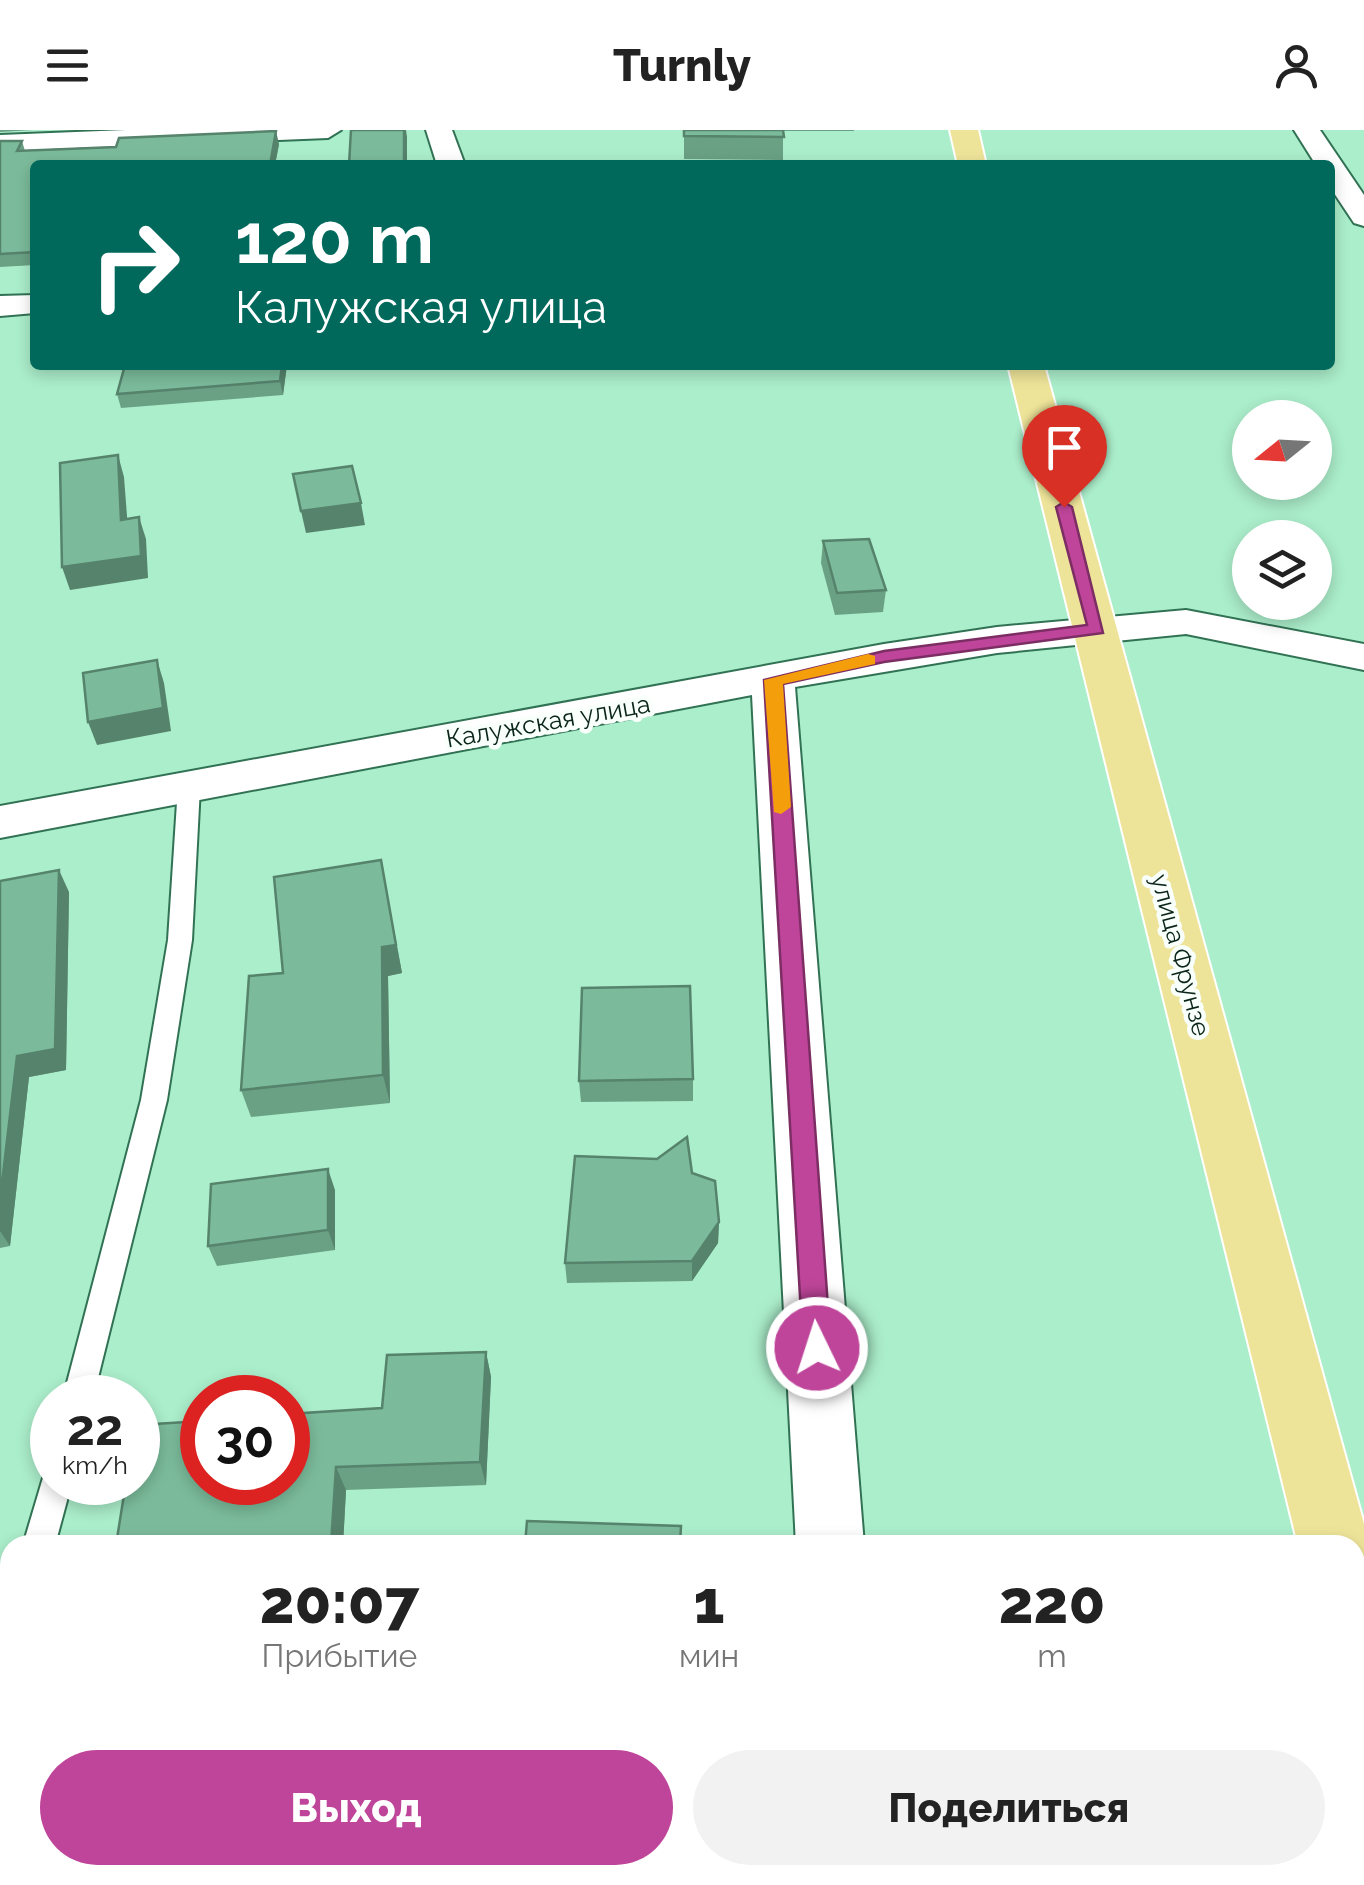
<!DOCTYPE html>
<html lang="ru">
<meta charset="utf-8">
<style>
:root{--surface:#fff;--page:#f2f2f2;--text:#222;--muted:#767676;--accent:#be4599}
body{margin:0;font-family:Raleway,sans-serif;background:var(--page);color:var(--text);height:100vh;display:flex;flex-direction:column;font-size:38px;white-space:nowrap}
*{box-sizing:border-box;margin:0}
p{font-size:32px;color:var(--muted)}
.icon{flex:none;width:55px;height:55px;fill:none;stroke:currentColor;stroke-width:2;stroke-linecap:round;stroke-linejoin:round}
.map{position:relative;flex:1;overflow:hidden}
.panel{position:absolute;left:0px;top:1405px;width:1365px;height:350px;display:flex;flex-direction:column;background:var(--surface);border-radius:30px 30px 0 0;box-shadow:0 5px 15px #0003}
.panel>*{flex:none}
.top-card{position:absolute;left:30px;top:30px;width:1305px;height:210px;border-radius:10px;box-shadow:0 5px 15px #0003;background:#00695c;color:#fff;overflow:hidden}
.needle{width:65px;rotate:252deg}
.controls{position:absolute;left:1232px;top:270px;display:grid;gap:20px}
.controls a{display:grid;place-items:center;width:100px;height:100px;border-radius:50%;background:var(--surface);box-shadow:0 5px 15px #0003;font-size:50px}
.speed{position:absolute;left:30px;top:1245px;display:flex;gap:20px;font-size:50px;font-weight:700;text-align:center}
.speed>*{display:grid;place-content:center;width:130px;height:130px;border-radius:50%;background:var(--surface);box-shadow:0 5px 15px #0003;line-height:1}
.speed small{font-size:25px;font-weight:400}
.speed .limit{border:15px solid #d22;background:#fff;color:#111}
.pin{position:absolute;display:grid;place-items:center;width:85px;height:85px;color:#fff;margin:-102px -42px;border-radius:50% 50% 50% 0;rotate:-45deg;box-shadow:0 0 10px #0007}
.pin .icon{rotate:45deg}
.me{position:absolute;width:110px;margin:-55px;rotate:356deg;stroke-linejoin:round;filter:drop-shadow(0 0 8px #0008)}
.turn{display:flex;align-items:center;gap:35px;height:210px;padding:0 40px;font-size:45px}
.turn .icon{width:130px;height:130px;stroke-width:2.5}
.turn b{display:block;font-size:70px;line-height:85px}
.eta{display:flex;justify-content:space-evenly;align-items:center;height:170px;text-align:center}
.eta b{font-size:60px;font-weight:800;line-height:70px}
.primary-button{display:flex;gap:20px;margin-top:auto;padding:20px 40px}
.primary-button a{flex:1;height:115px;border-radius:60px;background:var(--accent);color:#fff;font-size:40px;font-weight:800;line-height:115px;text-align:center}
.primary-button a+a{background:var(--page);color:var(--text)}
header{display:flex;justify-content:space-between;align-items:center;height:130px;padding:0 40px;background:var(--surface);font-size:45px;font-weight:800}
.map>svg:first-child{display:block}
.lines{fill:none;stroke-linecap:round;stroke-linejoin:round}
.service-casing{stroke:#317254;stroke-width:4}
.minor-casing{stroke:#317254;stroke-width:4}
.primary-casing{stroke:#fff;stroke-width:4}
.path{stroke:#679a80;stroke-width:9;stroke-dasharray:4 10;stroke-linecap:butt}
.service{fill:#fff;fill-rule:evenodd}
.minor{fill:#fff;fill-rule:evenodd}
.primary{fill:#eee499;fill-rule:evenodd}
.wall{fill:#6aa185}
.shaded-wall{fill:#56836c}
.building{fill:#7bbb9b;stroke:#56836c;stroke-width:2.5}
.route{fill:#be4599;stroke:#7c2d63;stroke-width:2.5}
.slow{fill:#f59e0b}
.labels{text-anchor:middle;stroke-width:9;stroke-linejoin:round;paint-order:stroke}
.street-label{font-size:25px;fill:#092418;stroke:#f9fffb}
</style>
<header><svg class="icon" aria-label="menu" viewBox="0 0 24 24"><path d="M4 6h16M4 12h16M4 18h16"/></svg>Turnly<svg class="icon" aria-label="person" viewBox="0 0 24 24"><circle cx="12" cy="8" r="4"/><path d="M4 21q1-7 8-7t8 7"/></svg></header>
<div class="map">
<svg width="1364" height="1755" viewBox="0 0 1364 1755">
<rect width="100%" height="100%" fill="#abeecb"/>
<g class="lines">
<!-- service casing -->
<g class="service-casing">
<g id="service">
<polygon points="189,650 200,657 192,810 167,970 93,1268 63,1268 141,970 168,810 178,657"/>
<polygon points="52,1338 52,1352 72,1352 55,1415 23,1415 45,1341"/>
<polygon points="10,1500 10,1564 0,1568 0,1504"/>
</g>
</g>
<!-- minor casing -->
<g class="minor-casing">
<g id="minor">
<polygon points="126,0 341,0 328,8 0,21 0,5"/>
<polygon points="426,0 452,0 465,35 437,35"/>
<polygon points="1294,0 1320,0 1364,65 1364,96 1354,93 1330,57 1330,35 1316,35"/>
<polygon points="35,165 35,183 0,186 0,166"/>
<polygon points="1186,480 1364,514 1364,540 1186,504 997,523 795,557 864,1415 796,1415 752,565 0,708 0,676 884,514 997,497"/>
<rect x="813" y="1745" width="78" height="10"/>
</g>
</g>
<!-- primary casing -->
<g class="primary-casing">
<g id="primary">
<polygon points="950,0 978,0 986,35 958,35"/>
<polygon points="1008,235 1044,235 1364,1394 1364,1429 1355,1442 1355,1415 1298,1415"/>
<polygon points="1355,1460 1364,1464 1364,1570 1355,1566"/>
</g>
</g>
<!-- path -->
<polyline class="path" points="1347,1745 1350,1755"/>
<!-- service -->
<use href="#service" class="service"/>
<!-- minor -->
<use href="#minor" class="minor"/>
<!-- primary -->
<use href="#primary" class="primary"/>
</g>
<!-- wall -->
<g class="wall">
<polygon points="0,0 33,0 0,2"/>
<polygon points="684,0 854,0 854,1 783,1 783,30 684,29"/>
<polygon points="0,11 22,11 25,21 279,14 275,35 35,35 35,135 0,137"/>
<polygon points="287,235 283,265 121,278 117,264"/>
<polygon points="823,411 886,460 883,482 835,485 821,433"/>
<polygon points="381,730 402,843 388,846 390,973 251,987 241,960 283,843"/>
<polygon points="0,751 69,762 66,940 29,947 10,1116 0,1118"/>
<polygon points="693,949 693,971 581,972 579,951"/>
<polygon points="692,1043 719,1092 718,1113 692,1151 567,1153 565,1133"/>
<polygon points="335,1060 335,1120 217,1136 208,1116"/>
<polygon points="486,1222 491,1247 486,1355 346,1360 343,1415 116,1415 382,1278"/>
<polygon points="60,1745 150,1745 97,1755 76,1755"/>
</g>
<!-- shaded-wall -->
<g class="shaded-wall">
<polygon points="404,0 406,0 407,7 407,35 404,35"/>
<polygon points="276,1 279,14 275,35 270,35"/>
<polygon points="282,235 287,235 283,265 280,251"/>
<polygon points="118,325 124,347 129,412 121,390"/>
<polygon points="361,373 365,395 306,403 301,381"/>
<polygon points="139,387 146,409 148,448 70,460 62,437"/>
<polygon points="157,530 164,553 171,601 97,615 88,592"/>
<polygon points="381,730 402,843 388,846 390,973 383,945"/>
<polygon points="59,740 69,762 66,940 29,947 10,1116 0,1101 0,1070 17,926"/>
<polygon points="328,1039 335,1060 335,1120 328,1100"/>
<polygon points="719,1092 718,1113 692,1151 692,1131"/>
<polygon points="486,1222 491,1247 486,1355 480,1332"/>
<polygon points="336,1337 346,1360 343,1415 331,1415"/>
</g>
<!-- building -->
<g class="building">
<polygon points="351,0 404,0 404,34 349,35"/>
<polygon points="684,0 783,0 784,7 684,6"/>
<polygon points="276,1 270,35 35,35 35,122 0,124 0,11 22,11 17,21 116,17 119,8"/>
<polygon points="125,235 282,235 280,251 117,264"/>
<polygon points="118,325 121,390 139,387 141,426 62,437 60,333"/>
<polygon points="352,336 361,373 301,381 293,344"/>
<polygon points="869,409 886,460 837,463 823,411"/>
<polygon points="157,530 163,578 88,592 83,543"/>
<polygon points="381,730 396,815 382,817 383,945 241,960 249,846 283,843 274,747"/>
<polygon points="59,740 55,919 17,926 0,1070 0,751"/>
<polygon points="690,856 693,949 579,951 582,858"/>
<polygon points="687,1007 692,1043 715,1051 719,1092 692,1131 565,1133 575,1026 657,1029"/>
<polygon points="328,1039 328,1100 208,1116 211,1054"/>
<polygon points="486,1222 480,1332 336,1337 331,1415 116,1415 126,1352 138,1352 138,1295 202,1291 202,1352 288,1352 288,1284 382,1278 387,1225"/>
<polygon points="527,1391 681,1396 680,1415 525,1415"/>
</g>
<!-- route -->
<polygon class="route" points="1064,372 1072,377 1103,503 884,532 783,554 831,1218 827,1227 817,1231 807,1227 803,1218 764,550 884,521 1087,495 1056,377"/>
<!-- slow -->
<polygon class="slow" points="868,524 875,526 875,534 783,554 791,677 781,684 774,682 764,550"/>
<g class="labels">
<!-- street labels -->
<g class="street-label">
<text transform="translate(548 591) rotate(-10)" y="9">Калужская улица</text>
<text transform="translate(1181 825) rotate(75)" y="9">улица Фрунзе</text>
</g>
</g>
</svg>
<div class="controls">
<a><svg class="needle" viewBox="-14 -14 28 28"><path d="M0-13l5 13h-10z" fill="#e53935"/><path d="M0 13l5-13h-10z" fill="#767676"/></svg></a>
<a><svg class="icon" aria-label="layers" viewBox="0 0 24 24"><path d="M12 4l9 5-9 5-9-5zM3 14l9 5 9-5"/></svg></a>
</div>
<div class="speed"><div>22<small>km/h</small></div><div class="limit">30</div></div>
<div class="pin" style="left:1064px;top:377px;background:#d93025"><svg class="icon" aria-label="arrive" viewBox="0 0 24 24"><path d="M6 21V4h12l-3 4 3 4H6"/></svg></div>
<svg class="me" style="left:817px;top:1218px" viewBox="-20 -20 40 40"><circle r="17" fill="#be4599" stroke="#fff" stroke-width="3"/><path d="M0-11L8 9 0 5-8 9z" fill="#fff"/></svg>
<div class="top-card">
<div class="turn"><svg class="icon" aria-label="right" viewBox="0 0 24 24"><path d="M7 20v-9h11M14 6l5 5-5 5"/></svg><div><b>120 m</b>Калужская улица</div></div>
</div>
<section class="panel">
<div class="eta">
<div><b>20:07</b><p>Прибытие</p></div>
<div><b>1</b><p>мин</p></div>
<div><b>220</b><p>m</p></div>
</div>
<div class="primary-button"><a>Выход</a><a>Поделиться</a></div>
</section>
</div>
